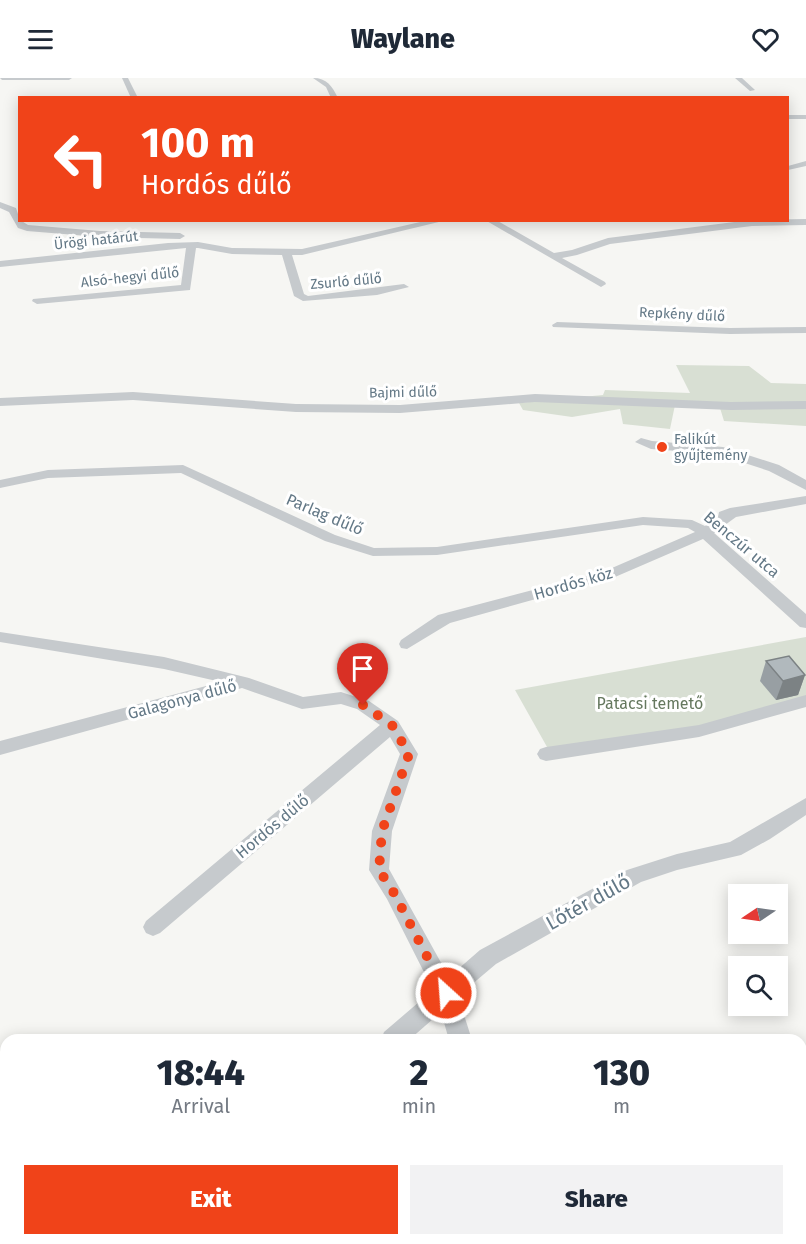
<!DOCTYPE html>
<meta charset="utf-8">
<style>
:root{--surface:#fff;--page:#f2f2f3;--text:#1f2937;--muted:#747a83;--accent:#f04319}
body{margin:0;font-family:"Fira Sans",sans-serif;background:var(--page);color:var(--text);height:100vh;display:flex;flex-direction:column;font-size:22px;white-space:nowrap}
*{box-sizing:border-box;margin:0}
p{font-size:20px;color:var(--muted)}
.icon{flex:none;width:33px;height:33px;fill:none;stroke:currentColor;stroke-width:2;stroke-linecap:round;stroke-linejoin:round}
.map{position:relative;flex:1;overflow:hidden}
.drawer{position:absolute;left:0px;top:956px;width:807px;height:212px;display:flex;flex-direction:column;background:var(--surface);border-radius:18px 18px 0 0;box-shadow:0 3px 15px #0003}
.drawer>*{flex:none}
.banner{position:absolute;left:18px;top:18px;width:771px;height:126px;border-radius:0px;box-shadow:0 3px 15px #0003;background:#f04319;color:#fff;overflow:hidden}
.needle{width:39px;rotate:257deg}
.controls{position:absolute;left:728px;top:806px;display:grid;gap:12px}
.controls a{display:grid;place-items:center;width:60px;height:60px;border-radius:0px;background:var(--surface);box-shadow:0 3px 15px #0003;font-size:30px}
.pin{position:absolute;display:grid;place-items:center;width:51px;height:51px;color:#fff;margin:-62px -26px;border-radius:50% 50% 50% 0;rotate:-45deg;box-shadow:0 0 6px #0007}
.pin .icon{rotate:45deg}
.me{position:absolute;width:66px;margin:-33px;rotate:334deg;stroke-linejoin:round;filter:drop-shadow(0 0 4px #0008)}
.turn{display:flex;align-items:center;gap:21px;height:126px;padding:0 24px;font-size:27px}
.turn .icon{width:78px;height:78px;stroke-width:2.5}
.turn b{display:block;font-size:42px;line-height:51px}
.eta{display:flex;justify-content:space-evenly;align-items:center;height:102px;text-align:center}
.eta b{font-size:36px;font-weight:800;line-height:42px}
.button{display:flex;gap:12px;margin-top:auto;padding:12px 24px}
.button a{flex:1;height:69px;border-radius:0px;background:var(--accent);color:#fff;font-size:24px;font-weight:800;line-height:69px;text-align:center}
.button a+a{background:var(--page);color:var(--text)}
header{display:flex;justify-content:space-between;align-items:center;height:78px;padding:0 24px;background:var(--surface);font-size:27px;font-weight:800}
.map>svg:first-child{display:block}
.green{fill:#d8dfd3}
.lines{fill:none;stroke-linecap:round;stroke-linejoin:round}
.street{fill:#c6cacd;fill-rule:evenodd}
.wall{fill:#989fa3}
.shaded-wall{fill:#7c8284}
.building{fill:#b1b9bd;stroke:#7c8284;stroke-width:1.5}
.route{stroke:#f04319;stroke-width:10;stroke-dasharray:0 18}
.poi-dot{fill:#f04319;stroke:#fff;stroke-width:2}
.labels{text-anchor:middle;stroke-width:6;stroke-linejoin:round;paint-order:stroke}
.far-street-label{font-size:14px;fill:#637886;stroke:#fff}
.far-poi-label{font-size:14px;fill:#637886;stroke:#fff;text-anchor:start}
.street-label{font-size:16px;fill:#637886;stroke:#fff}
.park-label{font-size:16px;fill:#65785e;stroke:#fff}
.near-street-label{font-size:20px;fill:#637886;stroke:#fff}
</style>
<header><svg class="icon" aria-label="menu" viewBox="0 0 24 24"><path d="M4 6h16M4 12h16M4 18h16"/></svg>Waylane<svg class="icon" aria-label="heart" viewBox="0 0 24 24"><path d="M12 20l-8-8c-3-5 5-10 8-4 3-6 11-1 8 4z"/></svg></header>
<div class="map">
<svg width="806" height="1166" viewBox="0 0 806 1166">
<rect width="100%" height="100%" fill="#f6f6f3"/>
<!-- green -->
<g class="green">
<polygon points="676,287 749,288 771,305 806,306 806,348 724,343 720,330 675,327 670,351 623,346 620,331 572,339 523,332 519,325 603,317 605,312 690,315"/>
<polygon points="806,559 806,625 774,636 551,676 515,612"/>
</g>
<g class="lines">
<!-- street -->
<g class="street">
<polygon points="0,0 72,0 69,2 2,2"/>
<polygon points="122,0 128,0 138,20 131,20"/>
<path d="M313 0C327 0 332 8 338 20H331L326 9Z"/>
<polygon points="735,0 742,0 755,12 750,13"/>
<rect x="788" y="37" width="18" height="4"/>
<polygon points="806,83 806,88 788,92 788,88"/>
<polygon points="0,124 16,130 20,142 28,147 100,153 180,155 185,158 180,161 100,159 27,153 18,150 9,134 0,130"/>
<polygon points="806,141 806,147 752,148 610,166 577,177 562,180 605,204 606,206 601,209 485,142 496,142 554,175 572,172 608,160 750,142"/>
<polygon points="429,142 447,142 302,177 292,177 304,216 308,218 404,206 409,209 377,217 303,223 294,218 282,177 232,176 198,170 196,170 190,212 37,226 32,223 33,221 181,207 186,170 0,189 0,183 168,165 198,164 232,170 302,171"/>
<polygon points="557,244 730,250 806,249 806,255 730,256 553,249 552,247"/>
<polygon points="133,314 296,326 400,327 535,316 731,324 806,323 806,331 731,332 535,324 400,335 296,334 133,322 0,328 0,320"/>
<polygon points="641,360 652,363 723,369 779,387 806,402 806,412 769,393 717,376 651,371 635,364"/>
<polygon points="183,387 335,457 374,470 437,469 643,439 692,442 705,448 718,439 719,434 730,430 806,418 806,426 736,439 714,455 806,536 806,550 800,549 703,461 615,499 450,545 407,571 401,570 399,566 401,562 438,537 605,493 695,454 688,450 643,447 437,477 373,478 325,463 181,395 48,400 0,410 0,402 48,392"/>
<polygon points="0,554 164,579 249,600 303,619 341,614 347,616 369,623 398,643 418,676 392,753 389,791 449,899 480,872 627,792 677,776 730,764 806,720 806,737 770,761 741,777 677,792 641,804 496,886 458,918 472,962 449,962 441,934 409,962 381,962 384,954 433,912 387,821 369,792 372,753 400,676 390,659 160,855 153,858 146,855 143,849 146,843 380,647 357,631 341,626 302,631 242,610 0,677 0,663 221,604 164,591 0,564"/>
<polygon points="806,617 806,629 699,659 546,683 540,681 537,676 540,671 546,669 699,647"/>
<polygon points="6,1145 6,1161 18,1161 16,1166 0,1166 0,1147"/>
<polygon points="461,1161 487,1161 486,1166 460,1166"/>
</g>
</g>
<!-- wall -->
<polygon class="wall" points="766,583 805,597 798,617 776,622 760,603"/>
<!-- shaded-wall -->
<polygon class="shaded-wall" points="805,597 798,617 776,622 783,603"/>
<!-- building -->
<polygon class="building" points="789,578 805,597 783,603 766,583"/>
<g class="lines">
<!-- route -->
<polyline class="route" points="363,627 392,647 409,676 382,753 379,792 394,815 446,915"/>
</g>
<!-- markers -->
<circle class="poi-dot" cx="662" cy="369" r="6"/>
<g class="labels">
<!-- far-street labels -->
<g class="far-street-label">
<text transform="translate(96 162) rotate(-6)" y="5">Ürögi határút</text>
<text transform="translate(130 199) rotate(-6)" y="5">Alsó-hegyi dűlő</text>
<text transform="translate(346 203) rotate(-5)" y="5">Zsurló dűlő</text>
<text transform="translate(682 236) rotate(3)" y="5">Repkény dűlő</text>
<text transform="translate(403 314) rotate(-1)" y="5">Bajmi dűlő</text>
</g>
<!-- far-poi labels -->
<g class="far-poi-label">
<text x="674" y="366">Falikút<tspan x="674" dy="16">gyűjtemény</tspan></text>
</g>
<!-- street labels -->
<g class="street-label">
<text transform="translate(325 436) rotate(23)" y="6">Parlag dűlő</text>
<text transform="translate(742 466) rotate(40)" y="6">Benczúr utca</text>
<text transform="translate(573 505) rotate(-16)" y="6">Hordós köz</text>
<text transform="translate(182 621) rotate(-15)" y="6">Galagonya dűlő</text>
<text transform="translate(272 748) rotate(-40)" y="6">Hordós dűlő</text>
</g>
<!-- park labels -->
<g class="park-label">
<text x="650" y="631">Patacsi temető</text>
</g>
<!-- near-street labels -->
<g class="near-street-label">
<text transform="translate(588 824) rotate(-29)" y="7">Lőtér dűlő</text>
</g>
</g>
</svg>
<div class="controls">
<a><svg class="needle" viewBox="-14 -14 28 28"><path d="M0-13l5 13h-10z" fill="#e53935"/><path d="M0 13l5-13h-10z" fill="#747a83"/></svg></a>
<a><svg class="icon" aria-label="search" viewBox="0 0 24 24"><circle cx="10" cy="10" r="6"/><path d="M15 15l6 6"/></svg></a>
</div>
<div class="pin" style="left:363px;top:627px;background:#d93025"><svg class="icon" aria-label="arrive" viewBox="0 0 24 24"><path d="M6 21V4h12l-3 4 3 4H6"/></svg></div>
<svg class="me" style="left:446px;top:915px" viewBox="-20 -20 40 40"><circle r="17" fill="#f04319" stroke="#fff" stroke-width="3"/><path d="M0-11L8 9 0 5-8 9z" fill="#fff"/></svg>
<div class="banner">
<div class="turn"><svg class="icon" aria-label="left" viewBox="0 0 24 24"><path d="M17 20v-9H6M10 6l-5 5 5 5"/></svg><div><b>100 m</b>Hordós dűlő</div></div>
</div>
<section class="drawer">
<div class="eta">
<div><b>18:44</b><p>Arrival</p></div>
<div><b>2</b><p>min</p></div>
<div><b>130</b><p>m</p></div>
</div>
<div class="button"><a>Exit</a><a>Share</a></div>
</section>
</div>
